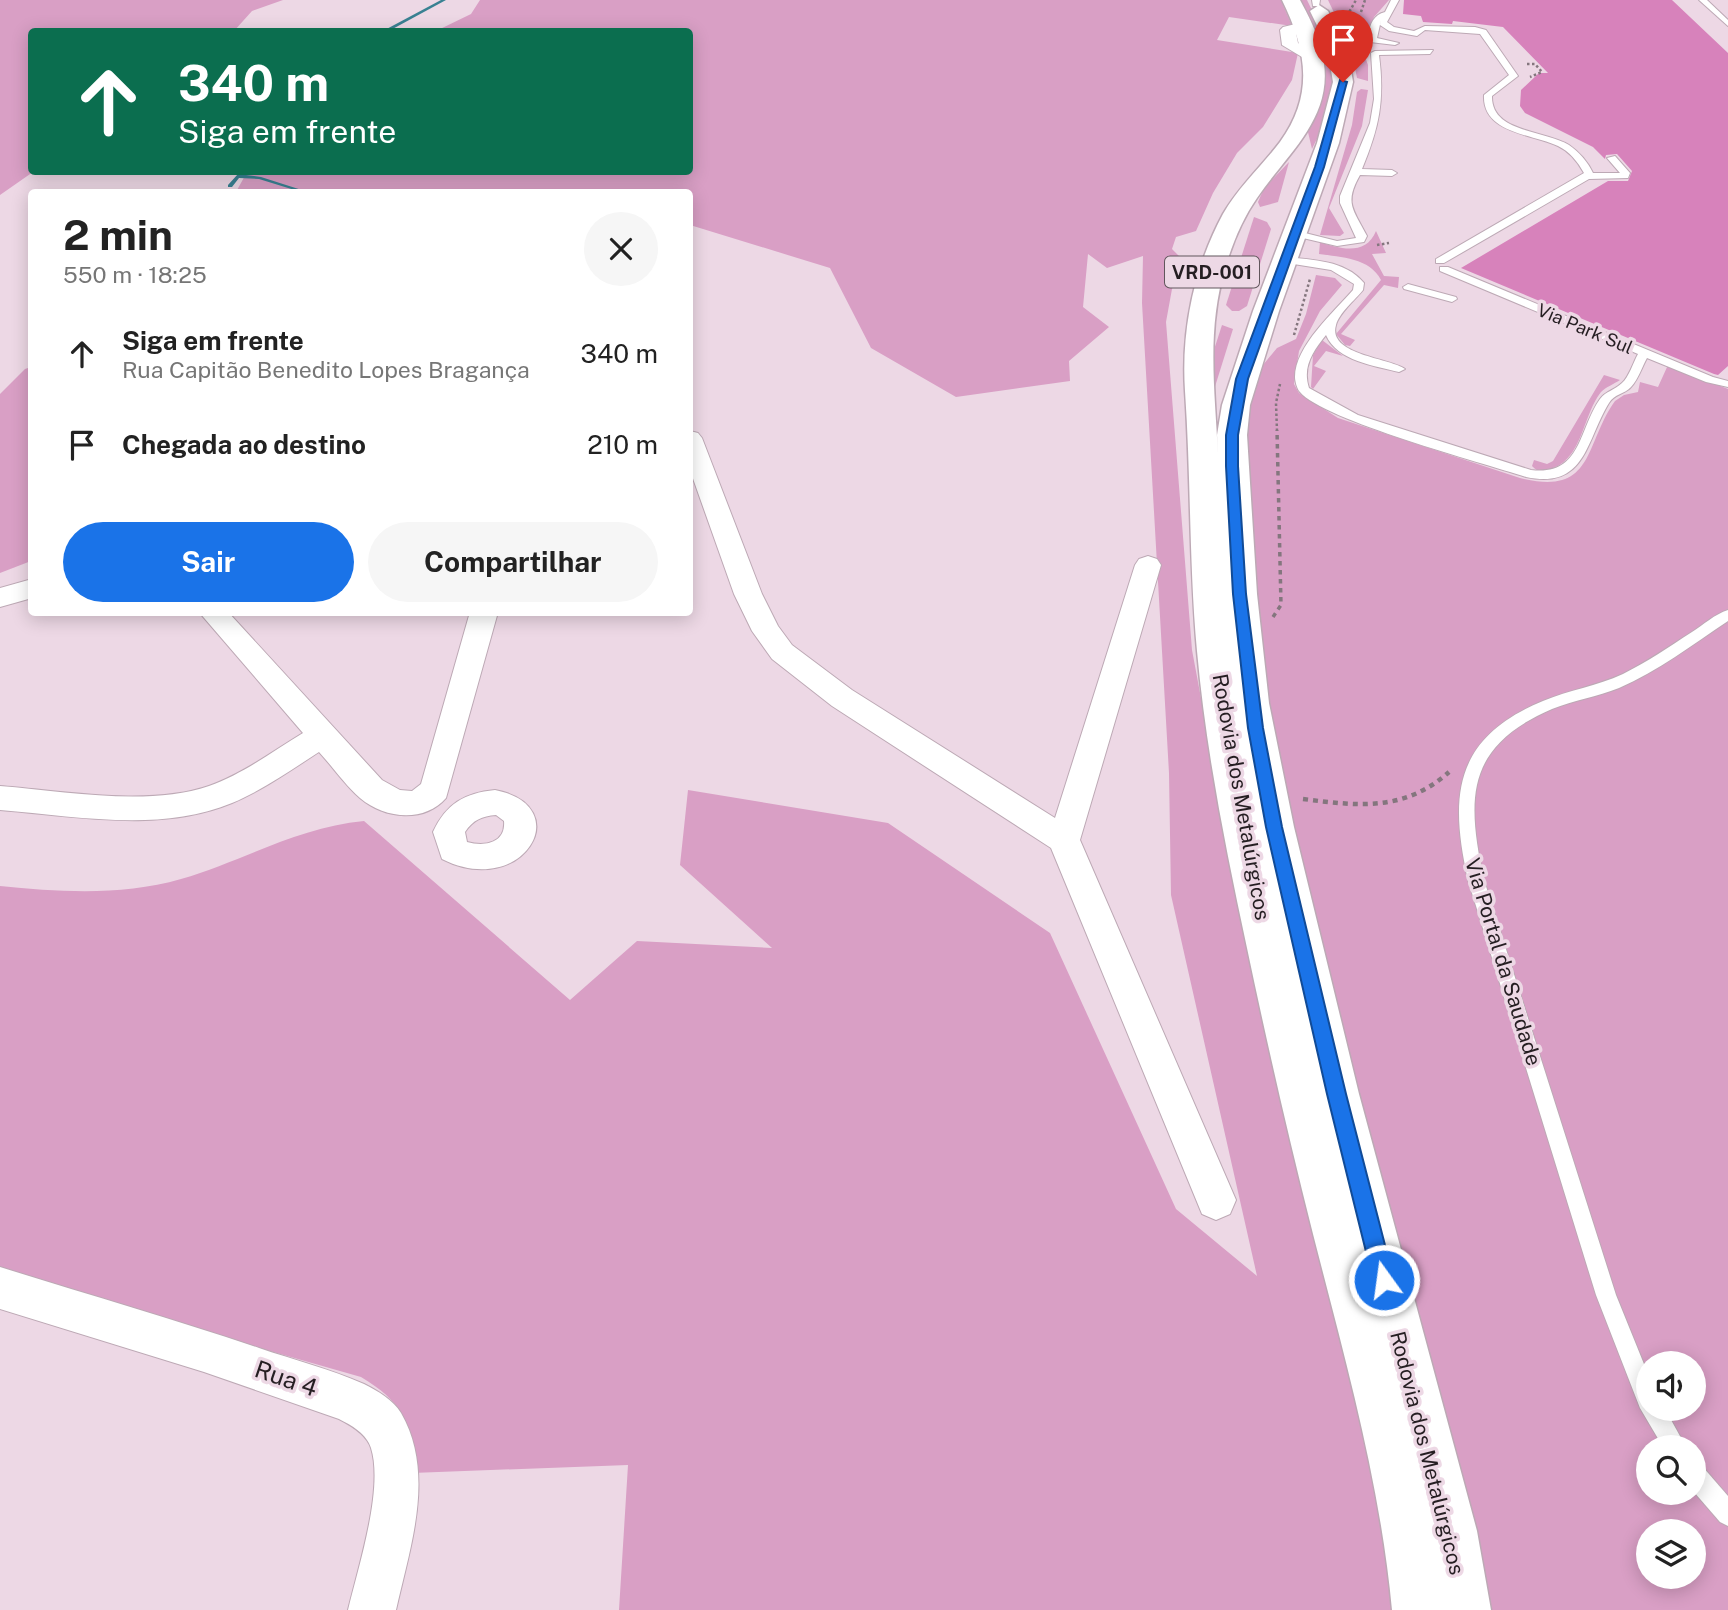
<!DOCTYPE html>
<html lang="pt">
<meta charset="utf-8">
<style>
:root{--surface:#fff;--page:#f6f6f6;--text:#222;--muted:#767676;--accent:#1a73e8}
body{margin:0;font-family:"Public Sans",sans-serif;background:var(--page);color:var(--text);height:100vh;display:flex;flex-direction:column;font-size:26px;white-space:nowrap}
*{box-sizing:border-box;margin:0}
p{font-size:23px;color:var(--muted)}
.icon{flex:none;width:38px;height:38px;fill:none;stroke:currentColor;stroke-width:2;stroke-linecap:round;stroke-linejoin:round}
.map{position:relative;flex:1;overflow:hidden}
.sheet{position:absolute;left:28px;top:189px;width:665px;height:427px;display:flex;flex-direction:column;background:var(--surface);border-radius:7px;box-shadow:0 4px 18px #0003}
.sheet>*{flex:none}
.guide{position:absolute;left:28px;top:28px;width:665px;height:147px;border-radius:7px;box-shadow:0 4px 18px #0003;background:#0b6e4f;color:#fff;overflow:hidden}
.fabs{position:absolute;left:1636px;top:1351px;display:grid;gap:14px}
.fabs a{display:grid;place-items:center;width:70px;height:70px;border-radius:50%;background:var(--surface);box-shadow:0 4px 18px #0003;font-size:35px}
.pin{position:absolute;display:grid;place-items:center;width:60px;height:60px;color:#fff;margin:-72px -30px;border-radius:50% 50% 50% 0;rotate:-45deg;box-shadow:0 0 7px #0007}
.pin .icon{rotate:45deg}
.me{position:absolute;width:77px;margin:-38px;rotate:346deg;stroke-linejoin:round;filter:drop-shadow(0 0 5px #0008)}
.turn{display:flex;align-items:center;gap:24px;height:147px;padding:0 35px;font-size:32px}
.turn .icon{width:91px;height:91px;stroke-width:2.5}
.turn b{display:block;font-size:49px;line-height:60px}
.round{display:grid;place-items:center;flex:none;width:74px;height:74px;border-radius:37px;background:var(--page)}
.headline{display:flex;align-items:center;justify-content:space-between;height:119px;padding:0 35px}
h1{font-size:42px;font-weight:700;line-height:52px}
.action{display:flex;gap:14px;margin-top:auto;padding:14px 35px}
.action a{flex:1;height:80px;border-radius:42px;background:var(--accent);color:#fff;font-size:28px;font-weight:700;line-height:80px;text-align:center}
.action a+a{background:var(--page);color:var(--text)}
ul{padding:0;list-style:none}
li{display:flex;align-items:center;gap:21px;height:91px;padding:0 35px}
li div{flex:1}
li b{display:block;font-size:26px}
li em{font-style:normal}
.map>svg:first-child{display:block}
.green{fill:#d99fc5;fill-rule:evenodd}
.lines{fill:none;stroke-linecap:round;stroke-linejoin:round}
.stream{fill:#398192;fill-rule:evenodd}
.building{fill:#d782bb}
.service-casing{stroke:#bda9b5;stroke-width:2}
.minor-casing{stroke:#bda9b5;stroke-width:2}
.primary-casing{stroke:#bda9b5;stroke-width:3}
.path-far2{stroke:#84767e;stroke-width:2.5;stroke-dasharray:2.5 2.5;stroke-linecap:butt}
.path-far1{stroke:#84767e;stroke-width:3.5;stroke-dasharray:4.5 4.5;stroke-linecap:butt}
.path{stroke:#84767e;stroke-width:4.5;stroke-dasharray:5 5;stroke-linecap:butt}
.service{fill:#fff;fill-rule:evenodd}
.minor{fill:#fff;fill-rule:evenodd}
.primary{fill:#fff;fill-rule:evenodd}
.route{fill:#1a73e8;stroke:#114b97;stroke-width:2}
.labels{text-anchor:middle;stroke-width:7;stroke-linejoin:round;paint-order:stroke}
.far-street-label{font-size:18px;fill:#251e22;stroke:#edd8e5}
.shield{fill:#edd8e5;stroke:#61565c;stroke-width:2}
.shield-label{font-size:19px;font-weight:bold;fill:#251e22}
.street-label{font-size:21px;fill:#251e22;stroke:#edd8e5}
.near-street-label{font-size:24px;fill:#251e22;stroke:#edd8e5}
</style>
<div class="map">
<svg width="1728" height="1610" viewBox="0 0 1728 1610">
<rect width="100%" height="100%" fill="#edd8e5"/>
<!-- green -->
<g class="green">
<polygon points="0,0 283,0 252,11 234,31 32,32 33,172 0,195"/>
<path d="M480 0H1281L1292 26 1229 17 1217 40 1298 53 1292 80 1263 127 1237 153 1213 193 1196 231 1176 237 1172 249 1185 262 1172 289 1166 322 1192 650 1249 955 1327 1288 1375 1476 1388 1554 1391 1610H619L628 1465 412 1473C413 1424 403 1402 361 1377L0 1274V886C60 892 122 896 181 879 243 861 298 827 364 821L570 1000 637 941 772 948 680 865 688 790 888 823 1050 933 1176 1209 1257 1276 1171 895 1169 773 1142 303 1143 256 1107 268 1088 254 1083 307 1109 327 1069 361 1070 381 956 397 871 348 830 268 690 225V192H236L247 172H690V32L436 31 471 14Z"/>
<path d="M1295 0H1307C1315 17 1327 36 1332 55 1339 87 1326 122 1312 149L1307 128 1317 90Z"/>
<polygon points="1328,0 1389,0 1374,17 1370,29 1355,29 1368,65 1368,81 1357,78 1351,48"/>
<polygon points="1361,89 1368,90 1362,126 1329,208 1344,233 1340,236 1320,235 1352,125 1357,92"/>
<polygon points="1289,162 1278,202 1260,207 1258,202 1264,188"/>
<polygon points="1254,217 1267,222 1271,229 1247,306 1239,311 1232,311 1226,305"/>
<path d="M1376 231 1386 253 1372 254 1384 276 1399 277 1398 288 1384 285 1341 334 1355 340 1350 346 1345 345 1336 334 1381 280C1370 258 1341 257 1319 254L1320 242C1340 249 1366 256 1376 231Z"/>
<path d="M1316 275 1335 278 1342 285 1320 311 1299 351 1294 384 1299 393 1338 418 1520 478C1595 497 1584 444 1615 401L1624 395 1638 392 1640 382 1658 387 1668 365 1728 389V1610H1476L1297 873 1254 641 1246 434 1251 390 1258 371 1277 348 1296 339 1306 314ZM1648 1363H1694V1409H1648ZM1648 1447H1694V1493H1648ZM1648 1531H1694V1577H1648Z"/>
<polygon points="1222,325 1233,329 1213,393 1211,359"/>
<polygon points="1322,340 1343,356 1326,351 1314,366 1326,371 1313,389 1311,387 1313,355"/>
<polygon points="31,367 31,561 0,573 0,394 25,369"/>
<path d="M1604 375 1620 380C1614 384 1606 387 1601 392 1581 418 1583 463 1546 470 1539 472 1537 471 1532 466L1534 460 1547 464 1553 461Z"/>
</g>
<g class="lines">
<!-- stream -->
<g class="stream">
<polygon points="441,0 446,0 387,32 381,32"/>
<polygon points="238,174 261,177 308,192 301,192 259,179 239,178 232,187 228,187 228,185"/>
</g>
</g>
<!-- building -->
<polygon class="building" points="1404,0 1672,0 1728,53 1728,366 1718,375 1714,374 1461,268 1608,181 1628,181 1632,171 1617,154 1606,155 1605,159 1593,147 1525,113 1520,106 1521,90 1539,73 1548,73 1503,27 1453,21 1452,24 1423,22 1421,16 1403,14"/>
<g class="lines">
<!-- service casing -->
<g class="service-casing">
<g id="service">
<polygon points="1312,0 1320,0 1319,6 1313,6"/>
<path d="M1391 0H1399L1387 22 1394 27 1414 31 1425 26 1475 27 1486 30 1518 76 1492 96C1491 133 1545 130 1569 145 1579 152 1588 162 1593 173H1620L1607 158 1615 156 1630 173 1628 178 1589 179 1444 263H1436V259L1584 173C1578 162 1569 151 1558 146 1532 134 1482 133 1484 95L1509 75 1480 34 1425 30 1417 36 1389 31 1380 25 1381 20 1377 38 1399 43 1395 45 1370 42C1367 29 1372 15 1385 12Z"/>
<polygon points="1699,0 1707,0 1728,20 1728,26"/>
<path d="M1433 50 1430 54 1379 55C1385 101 1379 128 1362 169L1392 170 1397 173 1392 176 1360 175C1344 203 1353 209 1367 236L1364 242 1337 246 1290 235 1288 233 1293 230 1337 241 1356 238 1340 203V196L1370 123 1374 99 1371 53 1375 51Z"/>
<path d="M1285 257C1313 260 1345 260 1364 283L1363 290C1355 300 1339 313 1336 325 1327 355 1390 358 1405 369L1399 372C1375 366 1337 361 1326 335 1313 351 1302 367 1309 388L1358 415 1531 470C1582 476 1578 430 1600 399 1606 391 1615 390 1622 383 1629 377 1633 363 1638 354L1440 271V267H1448L1713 377 1728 381V387L1706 382 1647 358C1642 367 1638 380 1631 387 1625 394 1614 394 1609 403 1586 440 1586 490 1526 477 1483 463 1323 420 1300 392 1297 389 1295 381 1295 377 1295 346 1334 312 1353 290L1354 284 1331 270 1281 262V258Z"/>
<polygon points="1408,284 1456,297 1457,299 1452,302 1404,289 1403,287"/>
<path d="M1728 610V621C1692 645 1658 671 1619 688 1597 697 1574 700 1552 709 1466 746 1466 797 1484 880L1616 1295 1648 1374V1409H1665L1686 1447H1663L1640 1408 1596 1295 1468 880C1449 795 1454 738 1543 701 1569 690 1597 686 1623 674 1647 662 1669 647 1692 632 1703 625 1715 614 1728 610Z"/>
<polygon points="1694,1463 1702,1466 1728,1496 1728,1526 1720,1522 1694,1492"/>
</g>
</g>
<!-- minor casing -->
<g class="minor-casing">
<g id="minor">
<polygon points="1304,22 1312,27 1309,30 1296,33 1298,43 1321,57 1319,60 1307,60 1282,45 1280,30 1283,27"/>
<polygon points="690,431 698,433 702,438 762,594 778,626 792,645 852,690 1055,818 1135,565 1139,559 1148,556 1157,559 1161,565 1080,840 1236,1200 1230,1214 1216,1220 1202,1214 1051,848 832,706 772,659 752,631 734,594 690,470"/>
<polygon points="32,579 32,598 0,607 0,588"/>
<path d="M199 612H228L382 780 400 790 412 791 421 784 470 612H498L446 798C424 823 385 819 360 798 345 785 333 767 319 752 291 770 263 790 232 803 159 833 76 816 0 810V786C64 791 148 807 209 786 243 774 273 751 303 733Z"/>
<path d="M495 790C578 806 523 900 442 859L433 832C446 804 464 793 495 790ZM496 815 504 821C506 843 485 847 467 842L465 832C473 820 482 816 496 815Z"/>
<path d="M0 1267C86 1294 173 1319 259 1348 294 1360 331 1369 364 1384 378 1391 393 1400 401 1413 436 1474 410 1547 396 1610H348C358 1568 384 1489 371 1448 367 1434 351 1425 339 1419L204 1372 0 1309Z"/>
</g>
</g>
<!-- primary casing -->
<g class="primary-casing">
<path id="primary" d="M1282 0H1300C1308 15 1317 32 1321 49 1339 114 1289 151 1257 198 1243 218 1233 242 1226 265 1206 329 1215 390 1218 455L1217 435 1222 405 1253 311 1317 143 1333 82 1327 46 1310 11 1319 5 1328 11 1347 46 1353 82 1339 143 1279 311 1250 405 1247 435 1257 594 1269 703 1294 827 1359 1094 1477 1531 1491 1610H1392C1380 1481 1345 1359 1313 1234 1289 1139 1267 1043 1247 948 1226 850 1206 751 1197 651 1189 564 1191 478 1185 391 1181 330 1194 268 1223 214 1239 186 1262 166 1280 142 1315 94 1306 49 1282 0Z"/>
</g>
<!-- path-far2 -->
<g class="path-far2">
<polyline points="1361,12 1365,0"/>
<polyline points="1347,16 1356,0"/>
<polyline points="1527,64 1535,64 1542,72 1530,77"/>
<polyline points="1377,245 1389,243"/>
<polyline points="1294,335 1310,279"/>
<polyline points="1277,431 1276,403 1280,384"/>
</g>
<!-- path-far1 -->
<polyline class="path-far1" points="1273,617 1281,605 1277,430"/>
<!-- path -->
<path class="path" d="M1303 799C1358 806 1404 812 1449 772"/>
<!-- service -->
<use href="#service" class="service"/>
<!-- minor -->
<use href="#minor" class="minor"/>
<!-- primary -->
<use href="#primary" class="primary"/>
</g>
<!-- route -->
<polygon class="route" points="1340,80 1347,82 1324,167 1248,379 1238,435 1238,466 1246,594 1263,728 1282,827 1346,1094 1394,1280 1391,1287 1384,1290 1376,1287 1373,1280 1327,1094 1266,827 1248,728 1233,594 1226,466 1226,435 1236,379 1315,167"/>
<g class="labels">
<!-- far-street labels -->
<g class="far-street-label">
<text transform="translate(1585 329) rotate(23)" y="6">Via Park Sul</text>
</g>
<!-- shield labels -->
<rect class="shield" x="1165" y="256.5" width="94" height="31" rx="5"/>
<g class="shield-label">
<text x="1212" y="279">VRD-001</text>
</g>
<!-- street labels -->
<g class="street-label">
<text transform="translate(1241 797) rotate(80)" y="7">Rodovia dos Metalúrgicos</text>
<text transform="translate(1503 962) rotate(73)" y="7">Via Portal da Saudade</text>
<text transform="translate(1427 1453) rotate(76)" y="7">Rodovia dos Metalúrgicos</text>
</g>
<!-- near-street labels -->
<g class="near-street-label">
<text transform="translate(286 1379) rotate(19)" y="8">Rua 4</text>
</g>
</g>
</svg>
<div class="fabs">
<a><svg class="icon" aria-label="sound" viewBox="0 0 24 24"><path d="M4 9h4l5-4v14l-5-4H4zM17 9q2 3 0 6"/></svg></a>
<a><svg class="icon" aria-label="search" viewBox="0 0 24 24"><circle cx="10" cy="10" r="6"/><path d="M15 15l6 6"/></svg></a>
<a><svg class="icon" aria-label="layers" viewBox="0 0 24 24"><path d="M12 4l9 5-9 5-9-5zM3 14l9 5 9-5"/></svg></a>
</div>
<div class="pin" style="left:1343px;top:82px;background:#d93025"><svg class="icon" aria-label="arrive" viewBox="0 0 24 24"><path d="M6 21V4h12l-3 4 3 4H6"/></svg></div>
<svg class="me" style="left:1384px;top:1280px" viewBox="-20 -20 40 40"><circle r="17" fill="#1a73e8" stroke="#fff" stroke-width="3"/><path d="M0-11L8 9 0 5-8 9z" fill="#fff"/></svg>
<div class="guide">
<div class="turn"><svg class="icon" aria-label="ahead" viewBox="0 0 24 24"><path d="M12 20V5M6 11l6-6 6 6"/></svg><div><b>340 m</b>Siga em frente</div></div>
</div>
<section class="sheet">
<div class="headline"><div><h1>2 min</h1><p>550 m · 18:25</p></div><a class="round"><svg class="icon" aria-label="close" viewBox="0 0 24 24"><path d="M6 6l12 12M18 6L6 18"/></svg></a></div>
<ul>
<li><svg class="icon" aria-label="ahead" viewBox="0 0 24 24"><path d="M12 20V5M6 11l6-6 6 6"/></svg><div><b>Siga em frente</b><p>Rua Capitão Benedito Lopes Bragança</p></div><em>340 m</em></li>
<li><svg class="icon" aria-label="arrive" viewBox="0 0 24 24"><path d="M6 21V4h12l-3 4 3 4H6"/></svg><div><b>Chegada ao destino</b></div><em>210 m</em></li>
</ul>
<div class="action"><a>Sair</a><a>Compartilhar</a></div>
</section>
</div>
